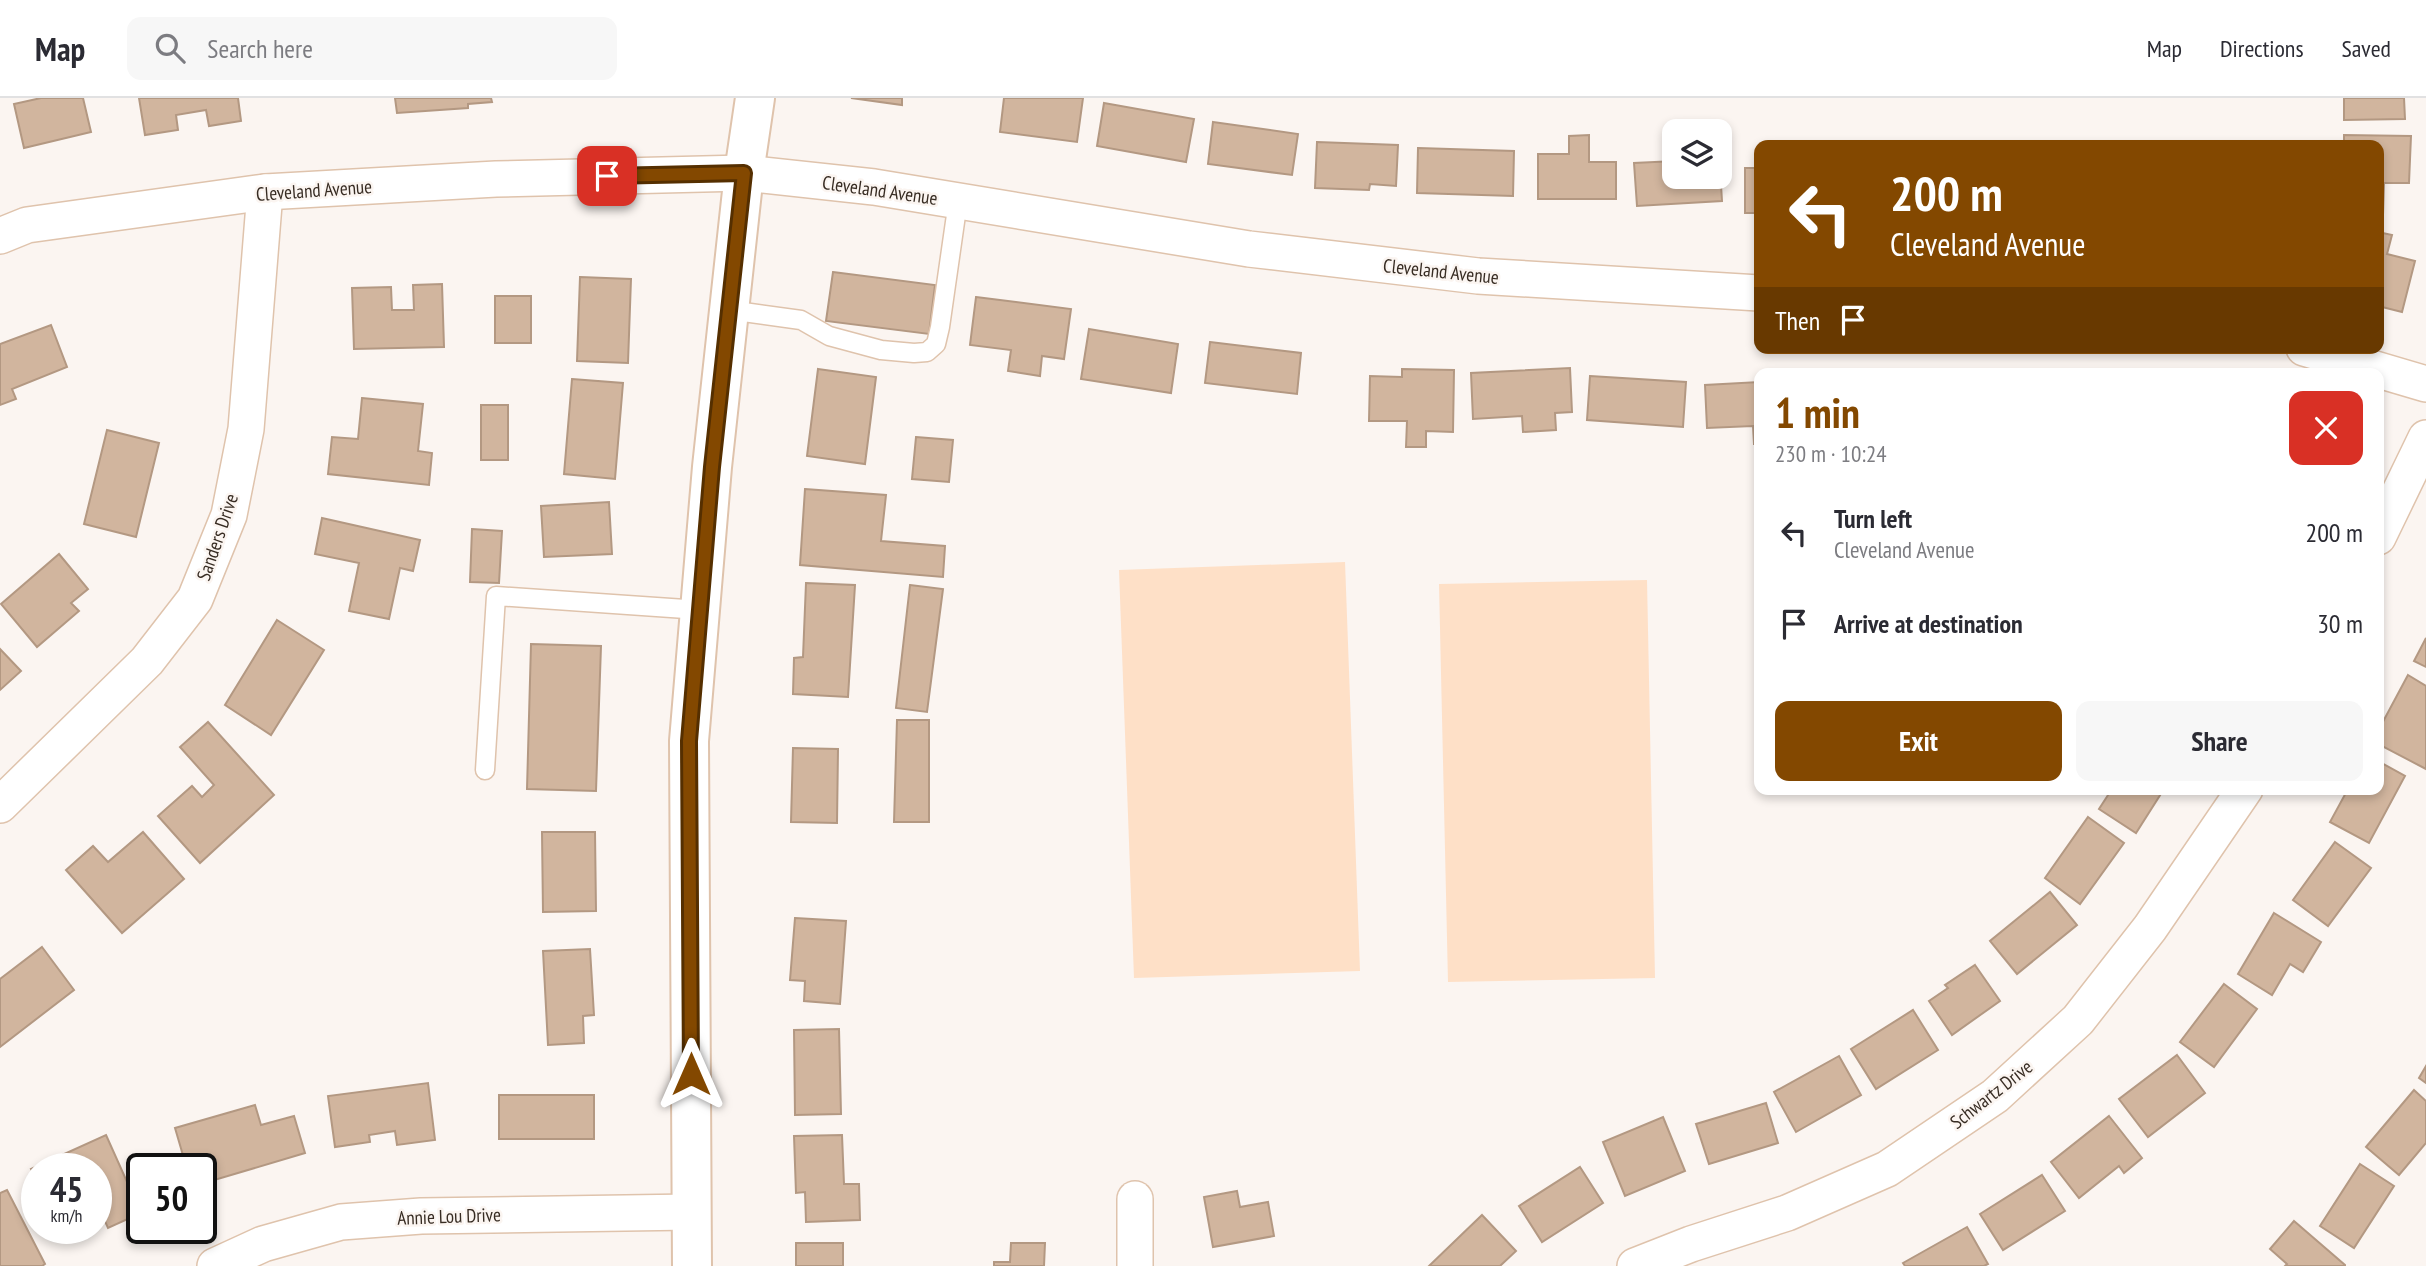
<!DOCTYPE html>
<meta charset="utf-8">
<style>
:root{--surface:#fff;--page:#f7f7f7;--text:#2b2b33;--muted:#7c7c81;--line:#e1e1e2;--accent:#834800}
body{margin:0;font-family:"PT Sans Narrow",sans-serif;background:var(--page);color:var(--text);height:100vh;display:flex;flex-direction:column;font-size:26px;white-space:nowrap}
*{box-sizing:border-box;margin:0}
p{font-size:23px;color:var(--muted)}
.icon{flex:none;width:38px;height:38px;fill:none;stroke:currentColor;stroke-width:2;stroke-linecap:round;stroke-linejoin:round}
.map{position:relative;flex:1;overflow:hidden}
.side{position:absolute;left:1754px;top:270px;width:630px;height:427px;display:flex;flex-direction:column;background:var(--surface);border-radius:14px;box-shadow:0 4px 10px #0003}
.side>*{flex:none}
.hud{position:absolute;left:1754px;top:42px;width:630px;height:214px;border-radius:14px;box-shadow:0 4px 10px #0003;background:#834800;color:#fff;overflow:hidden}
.controls{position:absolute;left:1662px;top:21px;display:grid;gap:14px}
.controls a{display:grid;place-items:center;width:70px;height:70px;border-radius:14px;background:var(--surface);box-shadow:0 4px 10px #0003;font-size:35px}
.speed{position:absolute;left:21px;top:1055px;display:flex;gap:14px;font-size:35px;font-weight:700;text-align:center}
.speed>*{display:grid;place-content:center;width:91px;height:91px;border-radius:50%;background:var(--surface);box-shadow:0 4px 10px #0003;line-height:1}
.speed small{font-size:18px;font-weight:400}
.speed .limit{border:4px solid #111;border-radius:10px;background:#fff;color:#111}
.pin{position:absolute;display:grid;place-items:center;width:60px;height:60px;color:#fff;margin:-30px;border-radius:14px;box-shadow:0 4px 10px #0006}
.me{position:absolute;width:77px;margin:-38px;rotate:0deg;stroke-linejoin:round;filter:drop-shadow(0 0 5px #0008)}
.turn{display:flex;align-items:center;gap:24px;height:147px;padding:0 21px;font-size:32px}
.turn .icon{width:91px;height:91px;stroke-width:2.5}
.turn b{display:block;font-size:49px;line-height:60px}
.then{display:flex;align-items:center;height:66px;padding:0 21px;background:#0003;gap:14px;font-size:26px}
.round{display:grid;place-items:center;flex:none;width:74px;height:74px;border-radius:14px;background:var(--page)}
.head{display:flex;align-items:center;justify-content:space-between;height:119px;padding:0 21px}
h1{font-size:42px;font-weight:600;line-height:52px;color:var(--accent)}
.cta{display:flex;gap:14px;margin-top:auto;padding:14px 21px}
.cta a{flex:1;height:80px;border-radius:14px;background:var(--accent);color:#fff;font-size:28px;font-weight:600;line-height:80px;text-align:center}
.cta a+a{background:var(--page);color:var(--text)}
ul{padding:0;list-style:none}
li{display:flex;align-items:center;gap:21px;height:91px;padding:0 21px}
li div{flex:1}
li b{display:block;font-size:26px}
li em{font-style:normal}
header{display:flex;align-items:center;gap:42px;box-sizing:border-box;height:98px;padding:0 35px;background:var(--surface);border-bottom:2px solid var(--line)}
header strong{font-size:33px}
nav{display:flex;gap:38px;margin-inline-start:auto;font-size:24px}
.search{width:490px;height:63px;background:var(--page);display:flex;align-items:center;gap:18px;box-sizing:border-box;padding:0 24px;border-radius:14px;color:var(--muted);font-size:26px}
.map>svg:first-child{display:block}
.green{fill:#fee0c7}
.building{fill:#d1b59e;stroke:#b39882;stroke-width:2}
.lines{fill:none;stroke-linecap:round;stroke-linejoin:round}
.service-casing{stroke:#dfc3ac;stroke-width:21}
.minor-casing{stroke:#dfc3ac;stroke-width:38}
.secondary-casing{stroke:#dfc3ac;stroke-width:42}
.service{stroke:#fff;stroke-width:18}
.minor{stroke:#fff;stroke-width:35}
.secondary{stroke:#fff;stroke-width:38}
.route-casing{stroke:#552f00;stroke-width:18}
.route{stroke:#834800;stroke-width:12}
.labels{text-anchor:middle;stroke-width:5;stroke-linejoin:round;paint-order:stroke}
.street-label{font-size:19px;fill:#372c23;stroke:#fbf5f1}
</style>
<header>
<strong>Map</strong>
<div class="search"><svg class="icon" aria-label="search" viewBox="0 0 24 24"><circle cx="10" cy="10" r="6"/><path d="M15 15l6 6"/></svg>Search here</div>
<nav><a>Map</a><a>Directions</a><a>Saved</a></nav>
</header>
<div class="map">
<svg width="2426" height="1168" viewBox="0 0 2426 1168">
<rect width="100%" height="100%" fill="#fbf5f1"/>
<!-- green -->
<g class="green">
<polygon points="1345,464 1360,873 1134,880 1119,472"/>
<polygon points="1647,482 1655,880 1448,884 1439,486"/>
</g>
<!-- building -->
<g class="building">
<polygon points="41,0 83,0 91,34 24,50 14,6"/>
<polygon points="139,0 238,0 241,23 209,28 206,12 176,17 178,32 145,37"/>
<polygon points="395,0 491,0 492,4 468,6 468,10 397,15"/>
<polygon points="851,0 902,0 902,7"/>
<polygon points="1004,0 1083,0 1077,44 1000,34"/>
<polygon points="2344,0 2404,0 2405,21 2344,22"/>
<polygon points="1104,5 1194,21 1186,64 1097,48"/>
<polygon points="1213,24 1298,36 1292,77 1208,66"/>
<polygon points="1589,37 1589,64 1616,64 1616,101 1538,101 1538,56 1569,56 1569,38"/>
<polygon points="2344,37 2411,38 2409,85 2384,85 2383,117 2378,117 2378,47 2344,47"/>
<polygon points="1317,44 1398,47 1396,88 1370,86 1369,92 1315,90"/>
<polygon points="1418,50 1514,53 1513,98 1417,95"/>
<polygon points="1675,63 1675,79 1720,79 1720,71 1722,103 1637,108 1634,65"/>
<rect x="1745" y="70" width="14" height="45"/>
<polygon points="2378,134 2392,137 2387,156 2415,163 2402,214 2378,208"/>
<polygon points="833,174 935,187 929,236 826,223"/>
<polygon points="580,179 631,181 628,265 577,263"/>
<polygon points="442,186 444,249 354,251 352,190 391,189 392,212 414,212 413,187"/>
<rect x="495" y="198" width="36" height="47"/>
<polygon points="976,199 1071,211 1064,261 1042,258 1040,278 1008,273 1011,252 970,247"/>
<polygon points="51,227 67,269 12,291 16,301 0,307 0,246"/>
<polygon points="1089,231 1178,246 1171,295 1081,281"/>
<polygon points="1210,244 1301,255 1297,296 1205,285"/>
<polygon points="1570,270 1572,314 1555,315 1556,332 1523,334 1522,318 1473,321 1471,275"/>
<polygon points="818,271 876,279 865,366 807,358"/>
<polygon points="1402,271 1454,272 1453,334 1426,333 1426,349 1406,349 1407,323 1369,323 1370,278 1402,279"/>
<polygon points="1590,278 1686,284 1683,329 1587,322"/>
<polygon points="572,281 623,285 615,381 564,376"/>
<polygon points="1759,284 1759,346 1754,346 1753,328 1707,330 1705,287"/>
<polygon points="362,300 423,306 418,353 432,355 429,387 328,376 332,339 358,341"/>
<rect x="481" y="307" width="27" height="55"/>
<polygon points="107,332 159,345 136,439 84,426"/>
<polygon points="916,339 953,342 949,384 912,381"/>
<polygon points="805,391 886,397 881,443 945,448 943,479 800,467"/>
<polygon points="609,404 612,456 544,459 541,408"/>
<polygon points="322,420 420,442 413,473 400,470 389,521 349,513 359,465 315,456"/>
<polygon points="472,431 502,433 499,485 470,484"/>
<polygon points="59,456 88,491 71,505 79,513 37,549 1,506"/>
<polygon points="806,485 855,487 848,599 793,596 794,560 803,559"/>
<polygon points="910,487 943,491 927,614 896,610"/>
<polygon points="277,522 324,552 271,637 225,607"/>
<polygon points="2426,540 2426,569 2414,563"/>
<polygon points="531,546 601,548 596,693 527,691"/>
<polygon points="0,551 21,573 0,592"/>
<polygon points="2408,577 2426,588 2426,671 2378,646 2378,633"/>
<polygon points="897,622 929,622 929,724 894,724"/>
<polygon points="208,624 274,697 200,765 158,718 192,688 202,699 214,687 180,649"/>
<polygon points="793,650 838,651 837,725 791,724"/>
<polygon points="2378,663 2405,678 2369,745 2330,724 2348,691 2378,691"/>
<polygon points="2112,691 2164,691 2136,735 2099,711"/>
<polygon points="2088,719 2124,745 2080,806 2045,780"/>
<polygon points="143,734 184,781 122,835 66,772 93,748 108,764"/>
<polygon points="542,734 595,734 596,813 543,814"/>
<polygon points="2335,744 2371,770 2328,828 2293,802"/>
<polygon points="2050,794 2077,827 2017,876 1990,843"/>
<polygon points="2274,815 2321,844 2303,874 2290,866 2272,897 2238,876"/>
<polygon points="795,820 846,823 840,906 804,903 805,883 790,882"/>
<polygon points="42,849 74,892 0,949 0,881"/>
<polygon points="590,851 594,917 583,918 584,945 548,947 543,853"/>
<polygon points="1975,867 2000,903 1952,937 1929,903 1948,890 1945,887"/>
<polygon points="2224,886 2257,911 2214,969 2180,944"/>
<polygon points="1913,912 1938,952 1876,991 1851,951"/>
<polygon points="839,931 841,1016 795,1017 794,932"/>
<polygon points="2177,957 2205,995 2148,1039 2119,1001"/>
<polygon points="1839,958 1861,997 1796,1034 1774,994"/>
<polygon points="2426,968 2426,985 2419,980"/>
<polygon points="428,985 435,1042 397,1047 395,1033 369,1037 370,1044 335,1049 328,998"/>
<polygon points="2414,992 2426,1003 2426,1045 2399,1077 2366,1049"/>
<rect x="499" y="997" width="95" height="44"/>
<polygon points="1766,1005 1778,1045 1709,1066 1696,1026"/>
<polygon points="255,1007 261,1027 294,1018 305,1055 201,1086 201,1071 187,1071 175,1030"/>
<polygon points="2109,1018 2142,1060 2124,1075 2119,1068 2079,1100 2051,1064"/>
<polygon points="1663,1019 1685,1073 1625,1098 1603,1044"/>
<polygon points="106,1037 141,1115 108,1130 99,1110 96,1112 96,1071 37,1071 37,1083 31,1071"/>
<polygon points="842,1037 844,1086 859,1086 860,1122 806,1124 805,1094 796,1095 794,1038"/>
<polygon points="2360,1066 2394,1088 2354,1150 2320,1128"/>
<polygon points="1580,1069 1603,1105 1542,1144 1519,1108"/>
<polygon points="2042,1077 2065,1113 2003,1152 1980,1116"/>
<polygon points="7,1092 45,1166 42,1168 0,1168 0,1095"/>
<polygon points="1237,1093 1240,1109 1268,1104 1274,1138 1213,1149 1204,1099"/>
<polygon points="1482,1117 1516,1153 1500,1168 1429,1168"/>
<polygon points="2294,1123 2345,1167 2345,1168 2285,1168 2287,1166 2270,1151"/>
<polygon points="1967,1129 1988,1166 1984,1168 1905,1168 1903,1165"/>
<rect x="796" y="1145" width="47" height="23"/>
<polygon points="1011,1145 1045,1145 1044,1168 994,1168 994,1164 1010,1164"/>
</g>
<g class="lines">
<!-- service casing -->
<g class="service-casing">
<g id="service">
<polyline points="729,212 801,222 829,238 881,252 914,255 927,254 936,246 940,229 958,103"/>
<polyline points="485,672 496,498 700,512"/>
</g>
</g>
<!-- minor casing -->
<g class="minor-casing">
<g id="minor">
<polyline points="0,138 27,127 265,94 496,81 744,75 874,89 1249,151 1478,178 1759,195"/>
<polyline points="2304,250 2426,286"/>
<polyline points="2378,439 2426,340"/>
<polyline points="0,707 147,563 195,501 229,417 246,331 265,94"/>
<polyline points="1135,1101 1135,1168"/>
<polyline points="215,1168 263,1146 341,1124 421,1118 692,1114"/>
<polyline points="1635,1168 1691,1146 1787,1115 1887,1071 1995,998 2078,922 2150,830 2245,691"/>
</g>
</g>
<!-- secondary casing -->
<g class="secondary-casing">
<polyline id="secondary" points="692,1168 689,643 712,369 744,75 755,0"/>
</g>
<!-- service -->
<use href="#service" class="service"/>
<!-- minor -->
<use href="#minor" class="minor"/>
<!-- secondary -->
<use href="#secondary" class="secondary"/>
</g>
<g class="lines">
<!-- route casing -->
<g class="route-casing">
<polyline id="route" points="607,78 744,75 712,369 689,643 691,976"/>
</g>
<!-- route -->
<use href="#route" class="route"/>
</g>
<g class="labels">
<!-- street labels -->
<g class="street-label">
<text transform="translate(314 92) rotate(-4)" y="7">Cleveland Avenue</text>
<text transform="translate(880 92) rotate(8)" y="7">Cleveland Avenue</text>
<text transform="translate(1441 173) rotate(6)" y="7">Cleveland Avenue</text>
<text transform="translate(217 439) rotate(-71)" y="7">Sanders Drive</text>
<text transform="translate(1991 996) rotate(-38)" y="7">Schwartz Drive</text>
<text transform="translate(449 1118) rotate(-2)" y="7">Annie Lou Drive</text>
</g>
</g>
</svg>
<div class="controls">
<a><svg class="icon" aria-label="layers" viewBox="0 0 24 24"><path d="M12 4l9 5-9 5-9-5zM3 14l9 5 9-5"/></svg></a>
</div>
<div class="speed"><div>45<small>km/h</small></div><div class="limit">50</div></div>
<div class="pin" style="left:607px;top:78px;background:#d93025"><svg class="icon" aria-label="arrive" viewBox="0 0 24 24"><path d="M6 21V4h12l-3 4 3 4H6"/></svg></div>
<svg class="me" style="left:691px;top:976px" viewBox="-20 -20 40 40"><path d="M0-17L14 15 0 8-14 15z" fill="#834800" stroke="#fff" stroke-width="4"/></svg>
<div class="hud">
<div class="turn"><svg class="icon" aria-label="left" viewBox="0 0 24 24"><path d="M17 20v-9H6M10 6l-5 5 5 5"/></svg><div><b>200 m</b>Cleveland Avenue</div></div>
<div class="then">Then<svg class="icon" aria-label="arrive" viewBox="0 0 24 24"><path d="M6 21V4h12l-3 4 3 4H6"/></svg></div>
</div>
<section class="side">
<div class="head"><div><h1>1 min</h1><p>230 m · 10:24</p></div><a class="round" style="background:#d93025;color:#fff"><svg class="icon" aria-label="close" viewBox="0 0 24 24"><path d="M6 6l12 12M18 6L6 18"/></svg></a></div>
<ul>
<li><svg class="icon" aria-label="left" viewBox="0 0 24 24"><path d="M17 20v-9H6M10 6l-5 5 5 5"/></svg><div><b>Turn left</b><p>Cleveland Avenue</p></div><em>200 m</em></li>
<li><svg class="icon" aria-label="arrive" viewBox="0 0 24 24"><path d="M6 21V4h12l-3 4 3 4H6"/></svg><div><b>Arrive at destination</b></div><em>30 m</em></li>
</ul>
<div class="cta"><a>Exit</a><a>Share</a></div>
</section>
</div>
